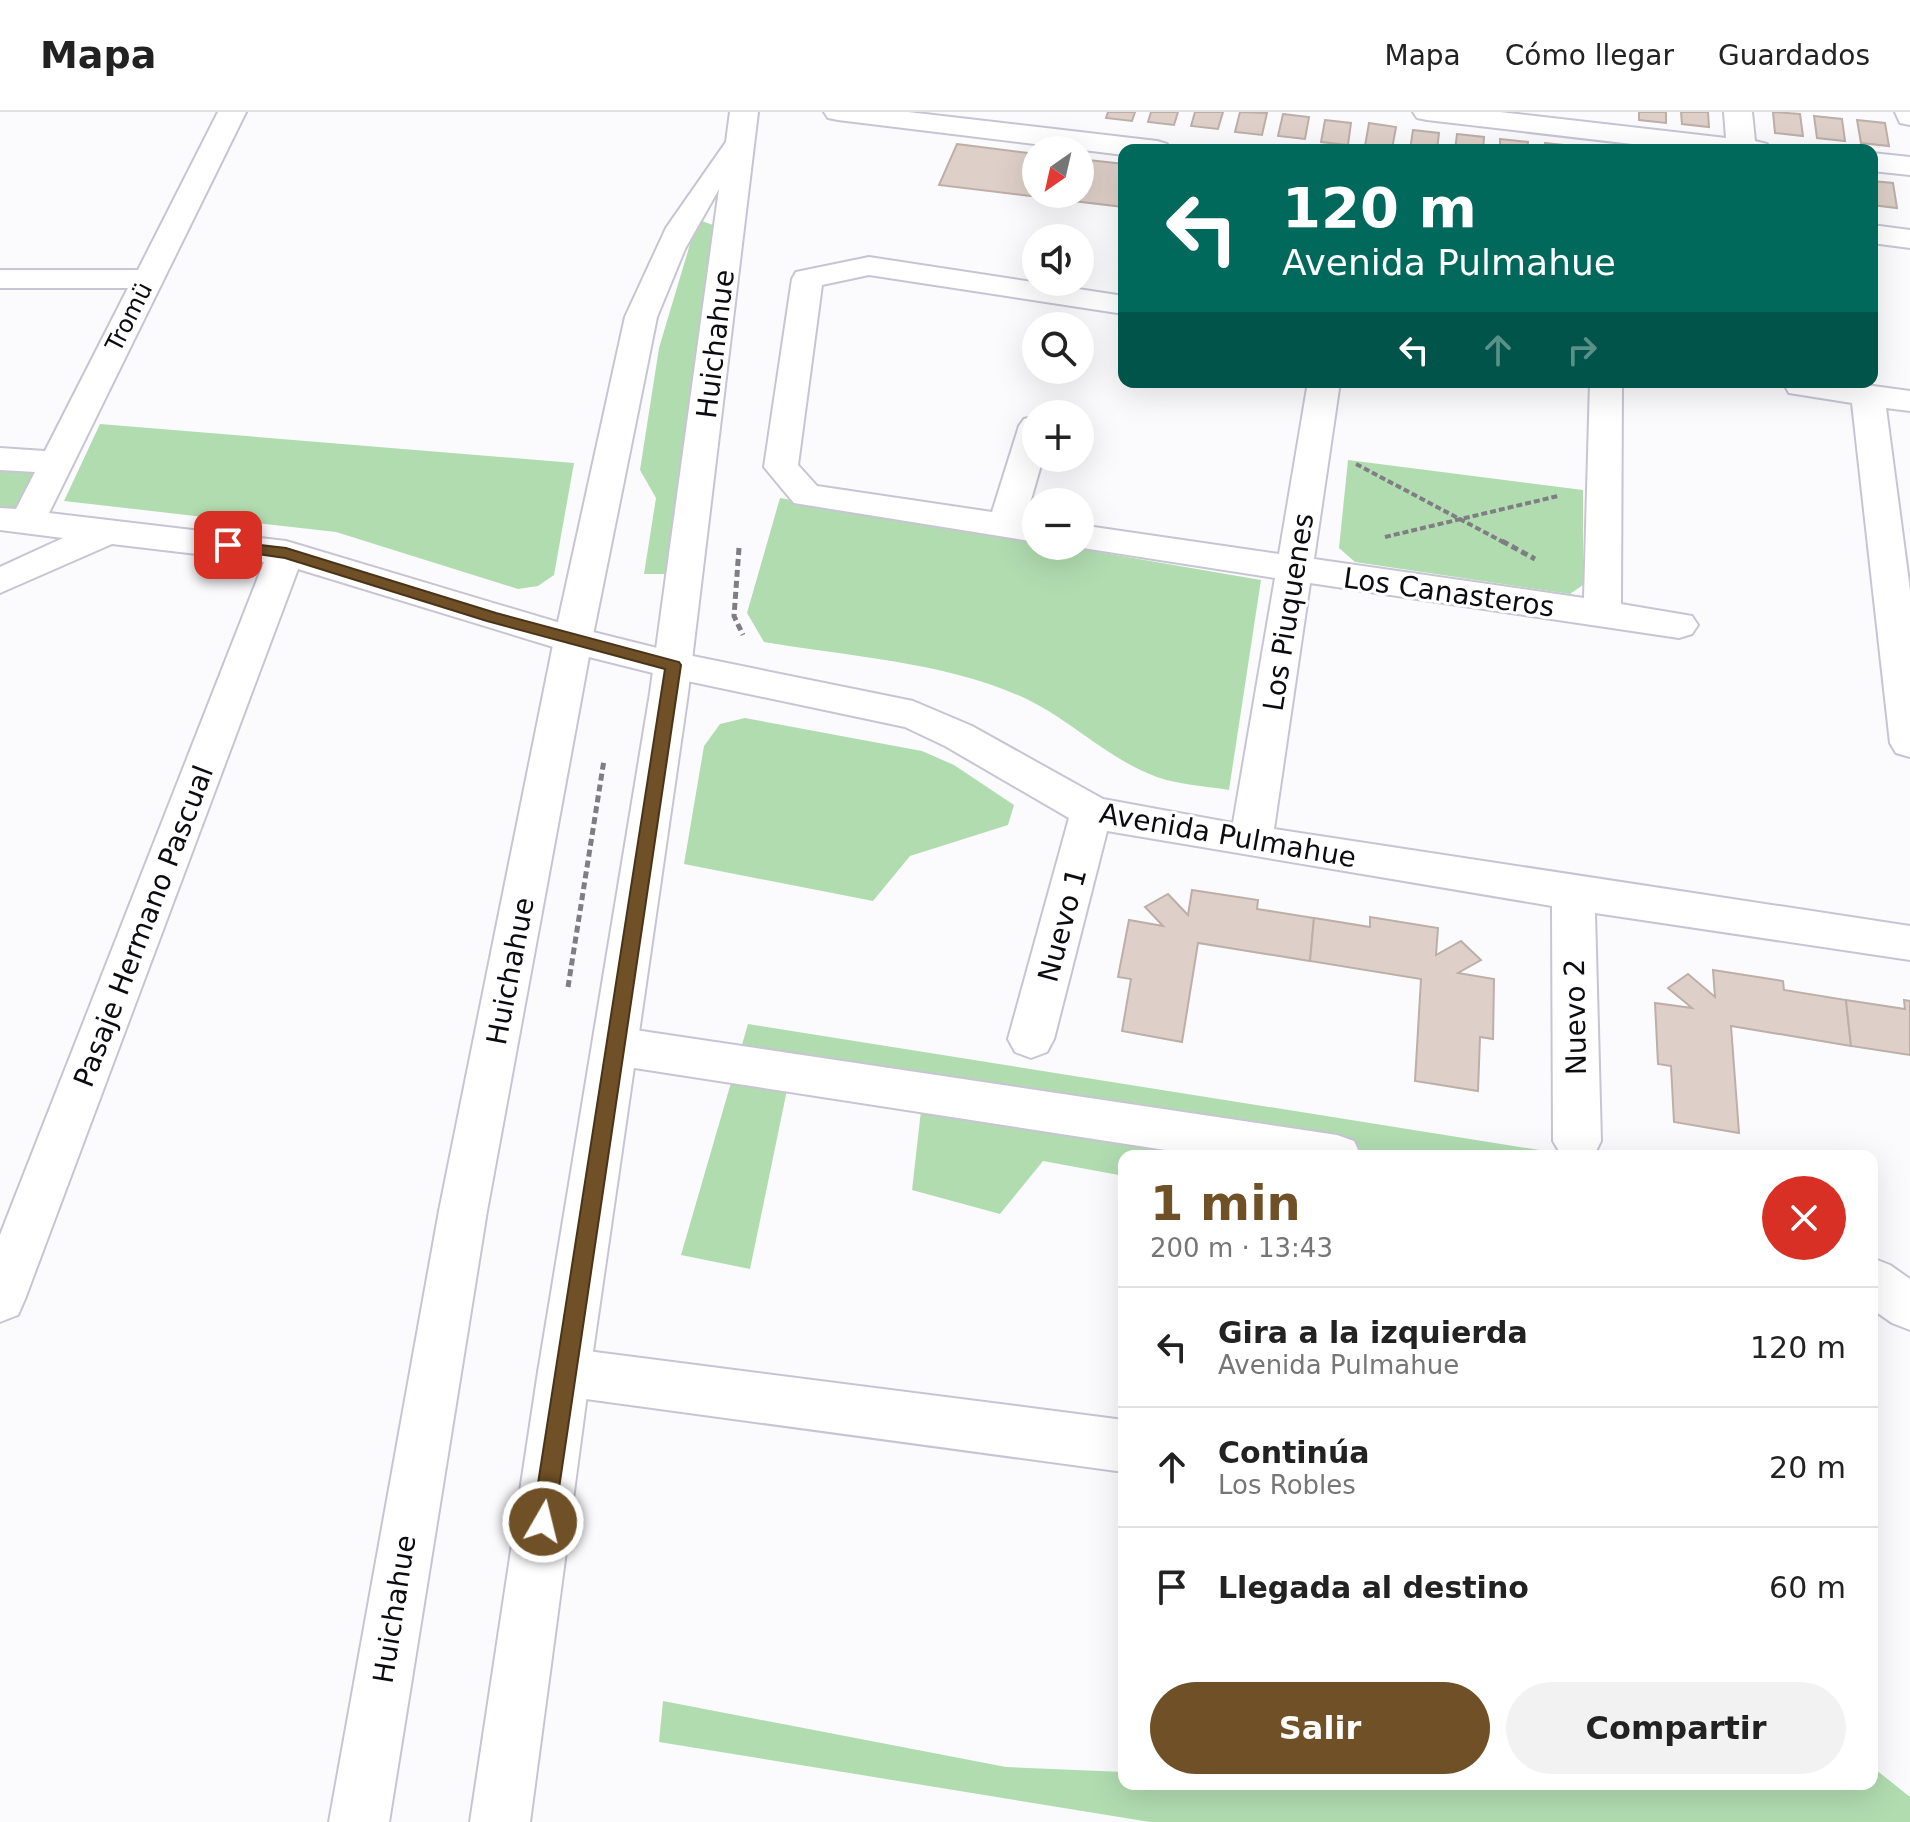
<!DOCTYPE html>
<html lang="es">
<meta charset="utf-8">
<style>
:root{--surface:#fff;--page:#f2f2f2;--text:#222;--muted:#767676;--line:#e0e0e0;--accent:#705026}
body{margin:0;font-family:"DejaVu Sans",sans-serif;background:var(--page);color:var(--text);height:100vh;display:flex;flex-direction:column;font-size:30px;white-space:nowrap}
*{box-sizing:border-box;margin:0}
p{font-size:26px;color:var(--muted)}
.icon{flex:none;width:44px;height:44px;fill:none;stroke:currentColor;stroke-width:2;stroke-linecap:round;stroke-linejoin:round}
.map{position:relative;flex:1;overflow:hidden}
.drawer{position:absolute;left:1118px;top:1038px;width:760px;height:640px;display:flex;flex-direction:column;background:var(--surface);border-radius:16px;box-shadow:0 8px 32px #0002}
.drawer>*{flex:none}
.top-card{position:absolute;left:1118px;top:32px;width:760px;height:244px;border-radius:16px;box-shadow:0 8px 32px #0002;background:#00695c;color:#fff;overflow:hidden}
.needle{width:52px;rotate:214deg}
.controls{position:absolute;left:1022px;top:24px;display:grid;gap:16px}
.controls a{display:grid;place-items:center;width:72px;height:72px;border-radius:50%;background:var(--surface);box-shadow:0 8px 32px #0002;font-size:40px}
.pin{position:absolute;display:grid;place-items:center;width:68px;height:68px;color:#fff;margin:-34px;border-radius:16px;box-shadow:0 4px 12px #0006}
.me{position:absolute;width:88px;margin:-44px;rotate:8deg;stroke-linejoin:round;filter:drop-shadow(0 0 6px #0008)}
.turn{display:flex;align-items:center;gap:28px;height:168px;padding:0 32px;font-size:36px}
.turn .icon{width:104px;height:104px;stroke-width:2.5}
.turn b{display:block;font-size:56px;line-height:68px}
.lanes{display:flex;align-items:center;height:76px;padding:0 32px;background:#0003;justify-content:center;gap:40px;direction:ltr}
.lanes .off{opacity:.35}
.round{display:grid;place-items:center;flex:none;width:84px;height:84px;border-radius:42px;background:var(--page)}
.summary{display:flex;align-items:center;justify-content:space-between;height:136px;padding:0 32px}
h1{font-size:48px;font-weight:700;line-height:60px;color:var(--accent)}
.primary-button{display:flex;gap:16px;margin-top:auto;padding:16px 32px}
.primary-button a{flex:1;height:92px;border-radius:48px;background:var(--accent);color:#fff;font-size:32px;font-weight:700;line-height:92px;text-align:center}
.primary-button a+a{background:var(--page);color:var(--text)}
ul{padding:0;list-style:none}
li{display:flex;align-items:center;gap:24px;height:120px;padding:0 32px;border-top:2px solid var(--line)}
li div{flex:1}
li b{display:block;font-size:30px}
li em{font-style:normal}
header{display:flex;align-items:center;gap:48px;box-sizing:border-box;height:112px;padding:0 40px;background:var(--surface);border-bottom:2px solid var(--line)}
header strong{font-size:38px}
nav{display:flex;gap:44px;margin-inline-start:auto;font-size:28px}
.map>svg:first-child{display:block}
.green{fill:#b1dcb0}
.building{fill:#ded0c8;stroke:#bdafa7;stroke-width:2}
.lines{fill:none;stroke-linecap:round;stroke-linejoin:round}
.minor-casing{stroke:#c7c5d3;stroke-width:4}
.major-casing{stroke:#c7c5d3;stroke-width:4}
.path-far1{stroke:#7f7e82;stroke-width:4;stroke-dasharray:6 3;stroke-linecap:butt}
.path{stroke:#7f7e82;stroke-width:5;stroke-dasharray:7 4;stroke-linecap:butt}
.minor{fill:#fff;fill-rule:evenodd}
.major{fill:#fff;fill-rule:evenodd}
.route{fill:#705026;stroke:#493419;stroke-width:2}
.labels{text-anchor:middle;stroke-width:6;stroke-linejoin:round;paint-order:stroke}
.far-street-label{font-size:24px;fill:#0c0b10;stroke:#fff}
.street-label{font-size:28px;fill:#0c0b10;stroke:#fff}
</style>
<header>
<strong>Mapa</strong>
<nav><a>Mapa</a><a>Cómo llegar</a><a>Guardados</a></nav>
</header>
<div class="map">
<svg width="1910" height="1710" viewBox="0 0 1910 1710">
<rect width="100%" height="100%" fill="#fbfbfe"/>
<!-- green -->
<g class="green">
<polygon points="702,109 713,113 665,462 644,462 656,386 640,358 659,236 696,112"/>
<polygon points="100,312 574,351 554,463 538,474 518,477 336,420 64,389"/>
<polygon points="1348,348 1583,378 1583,473 1570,482 1355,450 1339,436"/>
<polygon points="0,356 39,358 19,400 0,397"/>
<path d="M780 386 1036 429V434H1063L1261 468 1229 678C1206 674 1179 673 1157 665 1107 647 1068 605 1020 584 943 550 847 544 764 530L747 501Z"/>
<polygon points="745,606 922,639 954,653 1014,693 1008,713 910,744 873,789 684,752 704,634 720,612"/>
<polygon points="748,912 1577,1044 1124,1044 1124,1064 1043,1049 1000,1102 912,1078 923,981 787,978 750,1157 681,1143"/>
<polygon points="663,1589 1006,1655 1124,1660 1124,1672 1872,1672 1872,1619 1875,1657 1910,1685 1910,1710 1150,1710 659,1630"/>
</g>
<!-- building -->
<g class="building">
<polygon points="1108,0 1135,0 1132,9 1106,6"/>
<polygon points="1151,0 1178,0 1174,13 1148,10"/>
<polygon points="1195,0 1223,0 1218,17 1191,14"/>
<polygon points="1240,0 1267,1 1262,23 1235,20"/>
<polygon points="1639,0 1666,0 1666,11 1639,8"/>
<polygon points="1681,0 1708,0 1709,15 1682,12"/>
<polygon points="1773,0 1800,2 1803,24 1775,21"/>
<polygon points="1283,2 1309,5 1305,27 1278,24"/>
<polygon points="1814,4 1842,7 1845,29 1817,26"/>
<polygon points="1325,8 1351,11 1348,33 1321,30"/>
<polygon points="1857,8 1885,11 1889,34 1861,31"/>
<polygon points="1369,11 1396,15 1392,37 1365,34"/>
<polygon points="1413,18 1439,21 1437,38 1410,38"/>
<polygon points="1457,22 1484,25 1483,38 1455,38"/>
<polygon points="1500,27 1528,30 1527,38 1500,38"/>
<polygon points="1545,31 1572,34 1572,38 1545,38"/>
<polygon points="957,32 1036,42 1036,82 1080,82 1080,47 1124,52 1124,95 939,73"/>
<polygon points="1872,69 1893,71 1897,96 1872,93"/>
<polygon points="1192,778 1258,788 1257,797 1314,806 1310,849 1198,831 1182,930 1122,919 1131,867 1118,865 1129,808 1163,814 1145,795 1168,782 1188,803"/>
<polygon points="1370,805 1438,816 1436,843 1461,829 1481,848 1458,861 1494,867 1493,927 1480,925 1478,979 1415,969 1421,867 1310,849 1314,806 1370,815"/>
<polygon points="1713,858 1783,869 1784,878 1846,888 1851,934 1731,914 1739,1021 1674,1010 1671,954 1658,952 1655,891 1692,896 1668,876 1688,862 1715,885"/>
<polygon points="1846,888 1905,897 1904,888 1910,889 1910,943 1851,934"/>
</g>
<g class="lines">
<!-- minor casing -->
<g class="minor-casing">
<g id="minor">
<polygon points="218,0 246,0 49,401 286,429 577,516 673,540 913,589 972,614 1103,687 1233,711 1275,466 1070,434 1080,434 1080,413 1279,442 1308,270 1340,270 1314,447 1584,486 1590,270 1622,270 1621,492 1692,504 1698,513 1692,522 1679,526 1310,471 1274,717 1910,814 1910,848 1595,801 1601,1029 1594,1043 1562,1044 1553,1029 1552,794 1107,719 1054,927 1047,940 1031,946 1015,940 1008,927 1069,706 945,634 905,615 673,566 573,541 298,457 25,1187 18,1203 0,1210 0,1123 264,450 112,432 0,481 0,455 63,426 0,418 0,396 16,397 35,360 0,358 0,336 45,339 128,176 0,176 0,158 138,158"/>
<polygon points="824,0 908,0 1157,29 1167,32 1171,38 1124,38 1124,43 838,8 828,6"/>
<polygon points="1413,0 1500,0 1726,26 1724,0 1752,0 1755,29 1767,32 1771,38 1683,38 1427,8 1417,6"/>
<polygon points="1895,0 1910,0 1910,13 1900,11"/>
<polygon points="1872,41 1910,45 1910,63 1872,59"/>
<polygon points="1872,113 1910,118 1910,136 1872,131"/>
<polygon points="869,145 1124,184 1124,202 869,163 822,173 798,353 817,374 992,400 1019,314 1024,307 1036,304 1036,346 1043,346 1026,405 1036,406 1036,430 794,391 764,355 792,167 796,160"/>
<polygon points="1787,270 1844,270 1910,279 1910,299 1886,296 1910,478 1910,645 1896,641 1890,631 1852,291 1789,281 1785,274"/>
<polygon points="615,915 1337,1023 1354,1029 1361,1044 1204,1044 615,953 599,947 592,934 599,921"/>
<polygon points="1872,1146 1890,1153 1910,1167 1910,1218 1892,1211 1872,1197"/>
<polygon points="564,1236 1124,1308 1124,1360 564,1284 546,1277 538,1260 546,1243"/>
</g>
</g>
<!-- major casing -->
<g class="major-casing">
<polygon id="major" points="730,0 758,0 688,581 590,1260 530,1710 470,1710 538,1260 650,581 719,77 685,137 657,205 592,528 487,1099 389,1710 329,1710 439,1099 554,528 625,205 666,116 726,30"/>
</g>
<!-- path-far1 -->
<g class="path-far1">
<polyline points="1356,352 1505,431"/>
<polyline points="1385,425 1558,384"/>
</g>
<!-- path -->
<g class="path">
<polyline points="1502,429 1535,447"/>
<polyline points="739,436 734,504 743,523"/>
<polyline points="568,875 604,648"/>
</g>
<!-- minor -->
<use href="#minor" class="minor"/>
<!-- major -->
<use href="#major" class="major"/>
</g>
<!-- route -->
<polygon class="route" points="228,429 286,436 496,501 679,550 681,553 554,1410 551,1418 543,1421 535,1418 532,1410 665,557 487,509 285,446 222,437 220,433"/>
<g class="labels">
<!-- far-street labels -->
<g class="far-street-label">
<text transform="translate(129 205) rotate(-63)" y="8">Tromü</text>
</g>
<!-- street labels -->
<g class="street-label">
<text transform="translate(715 232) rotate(-83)" y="10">Huichahue</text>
<text transform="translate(1449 480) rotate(8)" y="10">Los Canasteros</text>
<text transform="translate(1288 500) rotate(-81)" y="10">Los Piuquenes</text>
<text transform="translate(1228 723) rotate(10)" y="10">Avenida Pulmahue</text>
<text transform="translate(1062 813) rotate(-75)" y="10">Nuevo 1</text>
<text transform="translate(143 814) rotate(-69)" y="10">Pasaje Hermano Pascual</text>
<text transform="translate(510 859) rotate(-79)" y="10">Huichahue</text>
<text transform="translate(1575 905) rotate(-91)" y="10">Nuevo 2</text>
<text transform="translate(394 1497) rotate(-81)" y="10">Huichahue</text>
</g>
</g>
</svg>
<div class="controls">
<a><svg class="needle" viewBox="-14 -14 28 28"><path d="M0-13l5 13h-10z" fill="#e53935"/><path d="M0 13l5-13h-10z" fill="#767676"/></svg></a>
<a><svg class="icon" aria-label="sound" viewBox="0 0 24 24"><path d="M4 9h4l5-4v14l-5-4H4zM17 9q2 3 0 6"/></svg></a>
<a><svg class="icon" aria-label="search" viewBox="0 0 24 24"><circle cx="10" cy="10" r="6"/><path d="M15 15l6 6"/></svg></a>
<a>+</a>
<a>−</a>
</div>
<div class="pin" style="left:228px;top:433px;background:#d93025"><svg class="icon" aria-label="arrive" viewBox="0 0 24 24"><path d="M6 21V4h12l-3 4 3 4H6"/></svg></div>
<svg class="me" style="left:543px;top:1410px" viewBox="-20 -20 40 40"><circle r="17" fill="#705026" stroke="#fff" stroke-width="3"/><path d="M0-11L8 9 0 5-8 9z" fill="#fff"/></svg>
<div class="top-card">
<div class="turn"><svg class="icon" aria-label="left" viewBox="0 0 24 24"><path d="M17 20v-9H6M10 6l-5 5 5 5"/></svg><div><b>120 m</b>Avenida Pulmahue</div></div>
<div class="lanes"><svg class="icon" aria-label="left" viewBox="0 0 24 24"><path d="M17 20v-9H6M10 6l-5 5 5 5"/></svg><svg class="icon off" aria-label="ahead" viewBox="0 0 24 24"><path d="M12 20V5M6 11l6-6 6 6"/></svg><svg class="icon off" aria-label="right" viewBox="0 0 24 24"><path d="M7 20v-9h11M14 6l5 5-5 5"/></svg></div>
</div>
<section class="drawer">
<div class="summary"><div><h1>1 min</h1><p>200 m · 13:43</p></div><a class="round" style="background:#d93025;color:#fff"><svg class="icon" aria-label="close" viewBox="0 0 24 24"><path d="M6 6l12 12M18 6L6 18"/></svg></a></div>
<ul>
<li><svg class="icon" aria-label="left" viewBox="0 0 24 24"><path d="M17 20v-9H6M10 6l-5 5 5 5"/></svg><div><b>Gira a la izquierda</b><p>Avenida Pulmahue</p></div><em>120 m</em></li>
<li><svg class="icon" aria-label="ahead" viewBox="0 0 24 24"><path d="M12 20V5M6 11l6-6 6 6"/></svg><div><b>Continúa</b><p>Los Robles</p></div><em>20 m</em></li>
<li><svg class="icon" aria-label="arrive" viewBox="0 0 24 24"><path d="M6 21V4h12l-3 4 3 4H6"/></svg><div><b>Llegada al destino</b></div><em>60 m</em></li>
</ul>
<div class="primary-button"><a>Salir</a><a>Compartir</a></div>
</section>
</div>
